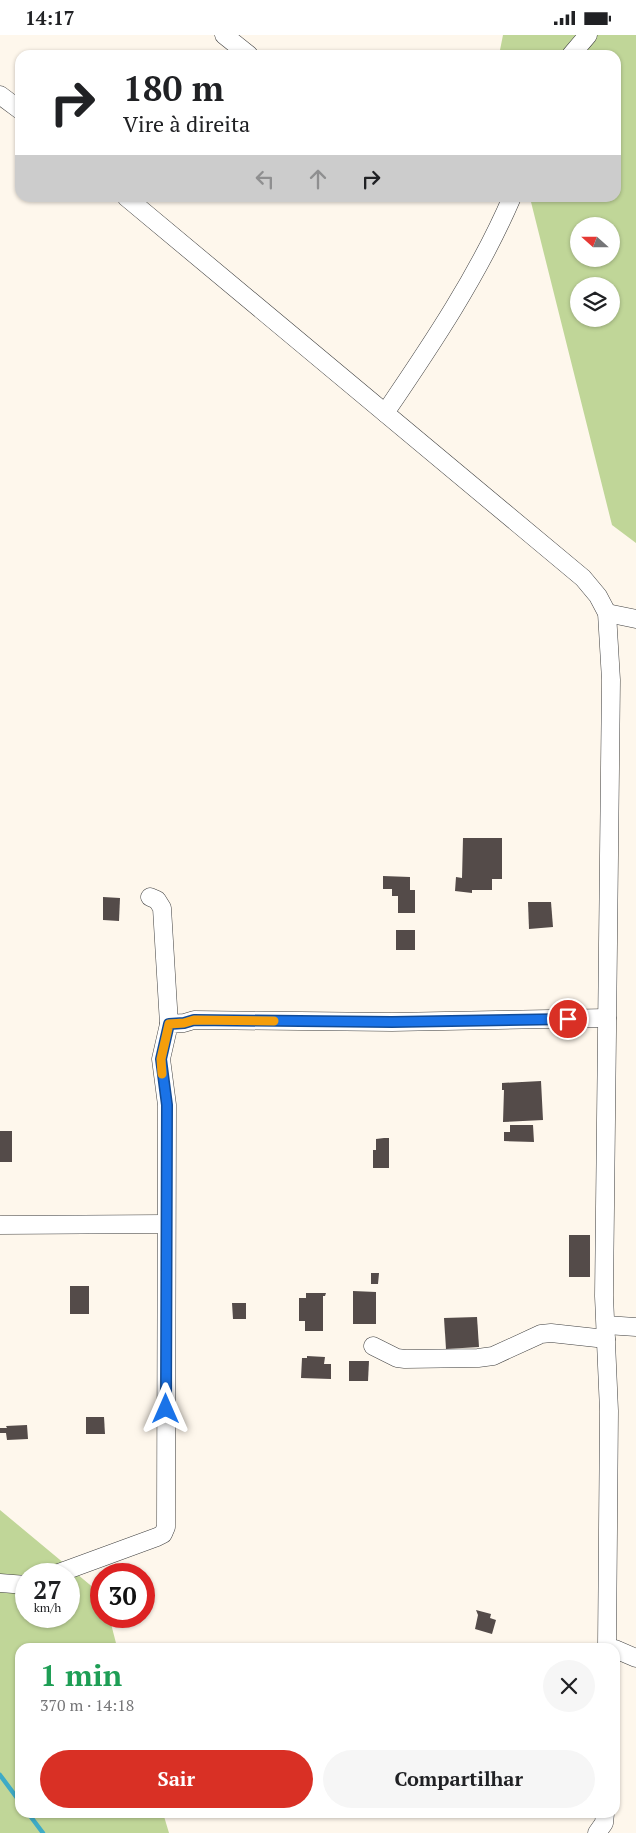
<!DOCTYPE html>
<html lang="pt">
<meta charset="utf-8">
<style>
:root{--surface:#fff;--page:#f6f6f6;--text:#202124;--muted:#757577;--accent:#d93025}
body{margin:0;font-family:"PT Serif",serif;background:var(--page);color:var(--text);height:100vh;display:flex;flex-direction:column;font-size:19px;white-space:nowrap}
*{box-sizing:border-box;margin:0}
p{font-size:16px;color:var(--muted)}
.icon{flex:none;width:28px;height:28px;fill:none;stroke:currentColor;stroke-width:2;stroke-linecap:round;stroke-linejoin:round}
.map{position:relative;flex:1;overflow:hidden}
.side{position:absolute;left:15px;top:1608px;width:605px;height:175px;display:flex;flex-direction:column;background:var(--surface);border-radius:15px;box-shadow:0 1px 4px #0004}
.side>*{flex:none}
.hud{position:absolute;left:15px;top:15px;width:606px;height:152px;border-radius:15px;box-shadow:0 1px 4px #0004;background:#fff;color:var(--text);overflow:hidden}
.needle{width:32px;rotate:291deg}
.fabs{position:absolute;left:570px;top:182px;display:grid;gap:10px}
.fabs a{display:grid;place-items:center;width:50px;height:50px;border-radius:50%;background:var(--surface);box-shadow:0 1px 4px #0004;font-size:25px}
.speed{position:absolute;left:15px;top:1528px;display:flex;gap:10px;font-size:25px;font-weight:700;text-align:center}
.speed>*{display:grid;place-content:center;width:65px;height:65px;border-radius:50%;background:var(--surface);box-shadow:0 1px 4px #0004;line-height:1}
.speed small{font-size:12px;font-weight:400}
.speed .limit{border:8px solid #d22;background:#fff;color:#111}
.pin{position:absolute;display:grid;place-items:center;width:42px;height:42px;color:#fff;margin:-21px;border:2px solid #fff;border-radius:50%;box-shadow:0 1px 5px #0007}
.me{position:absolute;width:55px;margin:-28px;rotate:0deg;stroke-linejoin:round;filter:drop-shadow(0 0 4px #0008)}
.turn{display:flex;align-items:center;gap:18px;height:105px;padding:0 25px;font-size:22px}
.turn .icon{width:65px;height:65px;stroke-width:2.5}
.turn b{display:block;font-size:35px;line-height:42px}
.lanes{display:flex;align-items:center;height:48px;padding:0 25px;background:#0003;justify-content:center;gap:25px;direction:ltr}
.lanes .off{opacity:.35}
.round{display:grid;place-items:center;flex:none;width:52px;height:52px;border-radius:26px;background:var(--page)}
.summary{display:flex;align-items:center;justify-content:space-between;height:85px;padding:0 25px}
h1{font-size:30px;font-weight:700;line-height:38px;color:#1e9e55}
.button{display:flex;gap:10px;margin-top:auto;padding:10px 25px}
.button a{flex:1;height:58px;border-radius:30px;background:var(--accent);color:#fff;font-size:20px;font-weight:700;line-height:58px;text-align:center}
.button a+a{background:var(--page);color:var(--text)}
.status{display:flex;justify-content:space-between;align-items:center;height:35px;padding:0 25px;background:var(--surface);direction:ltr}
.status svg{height:14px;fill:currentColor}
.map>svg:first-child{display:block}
.forest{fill:#c0d698;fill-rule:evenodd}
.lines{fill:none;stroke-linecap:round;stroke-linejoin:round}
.stream{stroke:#3eabc6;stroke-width:4.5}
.building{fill:#544b49}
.minor-casing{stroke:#3f3f3f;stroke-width:19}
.minor{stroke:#fff;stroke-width:18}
.route-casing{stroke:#114b97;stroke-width:12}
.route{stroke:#1a73e8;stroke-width:9}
.slow{stroke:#f59e0b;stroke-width:9}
</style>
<div class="status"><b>14:17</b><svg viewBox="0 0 49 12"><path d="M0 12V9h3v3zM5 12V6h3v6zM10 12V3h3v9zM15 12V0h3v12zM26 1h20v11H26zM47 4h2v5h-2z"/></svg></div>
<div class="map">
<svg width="636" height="1798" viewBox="0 0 636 1798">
<rect width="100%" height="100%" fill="#fef7ec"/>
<!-- forest -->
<g class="forest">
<path d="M503 0H636V508L612 490 530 163 616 162V20H499ZM579 191H611V224H579ZM579 251H611V284H579Z"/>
<path d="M0 1475 101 1559V1581H109L117 1612H20V1778H163L169 1798H0ZM26 1539H69V1581H26Z"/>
</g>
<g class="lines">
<!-- stream -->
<g class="stream">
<polyline points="0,1740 20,1767"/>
<polyline points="28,1778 43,1798"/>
</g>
</g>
<!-- building -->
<g class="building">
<polygon points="463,803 502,803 502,844 492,844 492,855 472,855 472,858 455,856 456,842 462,843"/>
<polygon points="383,841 410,842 410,855 415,855 415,878 398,878 398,861 392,861 392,854 383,854"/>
<polygon points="103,862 120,863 119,886 103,885"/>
<polygon points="528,867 551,867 553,892 529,894"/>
<rect x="396" y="895" width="19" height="20"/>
<polygon points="541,1046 543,1085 503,1087 504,1055 502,1055 502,1048"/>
<polygon points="510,1090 533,1090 534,1107 504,1106 504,1097 510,1097"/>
<rect x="0" y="1096" width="12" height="31"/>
<polygon points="384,1103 389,1103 389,1133 373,1133 373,1115 376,1115 376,1104"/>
<rect x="569" y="1200" width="21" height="42"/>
<polygon points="371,1238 379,1238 378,1249 371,1249"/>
<rect x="70" y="1251" width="19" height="28"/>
<polygon points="353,1256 376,1257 376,1289 353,1289"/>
<polygon points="306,1258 326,1258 325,1261 323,1261 323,1296 305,1296 305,1286 299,1286 299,1263 306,1263"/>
<polygon points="232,1268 246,1268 246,1284 233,1284"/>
<polygon points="477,1282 479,1312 446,1314 444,1283"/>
<polygon points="307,1321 325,1322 324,1329 331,1329 331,1344 301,1343 302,1323 307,1323"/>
<polygon points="349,1326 369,1326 368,1346 349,1346"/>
<polygon points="86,1382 104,1382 105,1399 86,1399"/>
<polygon points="27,1390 28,1404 7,1405 6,1398 0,1398 0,1393 7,1393 6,1391"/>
<polygon points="476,1575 491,1579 490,1583 496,1585 492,1599 475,1594 478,1580"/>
</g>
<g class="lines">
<!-- minor casing -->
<g class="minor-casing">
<g id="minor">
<polyline points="224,0 249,20"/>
<polyline points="571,20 588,0"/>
<polyline points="0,60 20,75"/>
<polyline points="126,162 583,543 598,561 607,578 611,645 604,1261 609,1376 607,1612"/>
<path d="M385 378C432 309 479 239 512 162"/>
<polyline points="607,578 636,584"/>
<polyline points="150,862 157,865 162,873 169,989"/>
<polyline points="0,1190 166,1189"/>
<polyline points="606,1290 636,1292"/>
<polyline points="373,1311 397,1323 405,1324 478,1323 493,1321 541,1299 551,1298 606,1304"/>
<polyline points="56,1539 157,1502 163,1499 166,1492 167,1070 161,1024 169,989 184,988 194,985 392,987 607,983"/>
<polyline points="0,1548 26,1550"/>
<polyline points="615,1614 636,1623"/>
<polyline points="597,1798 604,1788 605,1778"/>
</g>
</g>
<!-- minor -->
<use href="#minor" class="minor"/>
</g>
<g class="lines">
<!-- route casing -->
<g class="route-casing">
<polyline id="route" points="166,1374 167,1070 161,1024 169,989 184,988 194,985 392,987 568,984"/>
</g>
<!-- route -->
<use href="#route" class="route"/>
<!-- slow -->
<polyline class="slow" points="162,1039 161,1024 169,989 184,988 194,985 274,986"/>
</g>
</svg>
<div class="fabs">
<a><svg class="needle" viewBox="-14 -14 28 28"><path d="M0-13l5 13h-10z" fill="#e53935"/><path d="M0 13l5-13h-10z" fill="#757577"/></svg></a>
<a><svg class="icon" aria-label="layers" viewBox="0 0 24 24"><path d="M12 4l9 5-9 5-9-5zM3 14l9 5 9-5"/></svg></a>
</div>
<div class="speed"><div>27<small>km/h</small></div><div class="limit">30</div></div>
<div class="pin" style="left:568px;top:984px;background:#d93025"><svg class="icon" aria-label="arrive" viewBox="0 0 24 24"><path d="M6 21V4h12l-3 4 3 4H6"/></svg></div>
<svg class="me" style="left:166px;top:1374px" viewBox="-20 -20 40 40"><path d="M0-17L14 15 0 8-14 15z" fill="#1a73e8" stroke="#fff" stroke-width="4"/></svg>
<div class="hud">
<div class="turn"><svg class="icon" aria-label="right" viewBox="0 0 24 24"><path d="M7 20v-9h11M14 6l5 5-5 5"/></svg><div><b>180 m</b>Vire à direita</div></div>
<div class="lanes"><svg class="icon off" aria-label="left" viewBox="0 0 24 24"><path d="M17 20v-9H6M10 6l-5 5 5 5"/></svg><svg class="icon off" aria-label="ahead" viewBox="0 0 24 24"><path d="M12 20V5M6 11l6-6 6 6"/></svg><svg class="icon" aria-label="right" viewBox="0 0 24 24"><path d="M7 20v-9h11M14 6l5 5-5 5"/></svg></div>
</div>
<section class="side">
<div class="summary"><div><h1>1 min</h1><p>370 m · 14:18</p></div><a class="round"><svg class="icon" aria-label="close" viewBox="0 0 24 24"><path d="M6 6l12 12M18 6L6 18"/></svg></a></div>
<div class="button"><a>Sair</a><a>Compartilhar</a></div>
</section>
</div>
